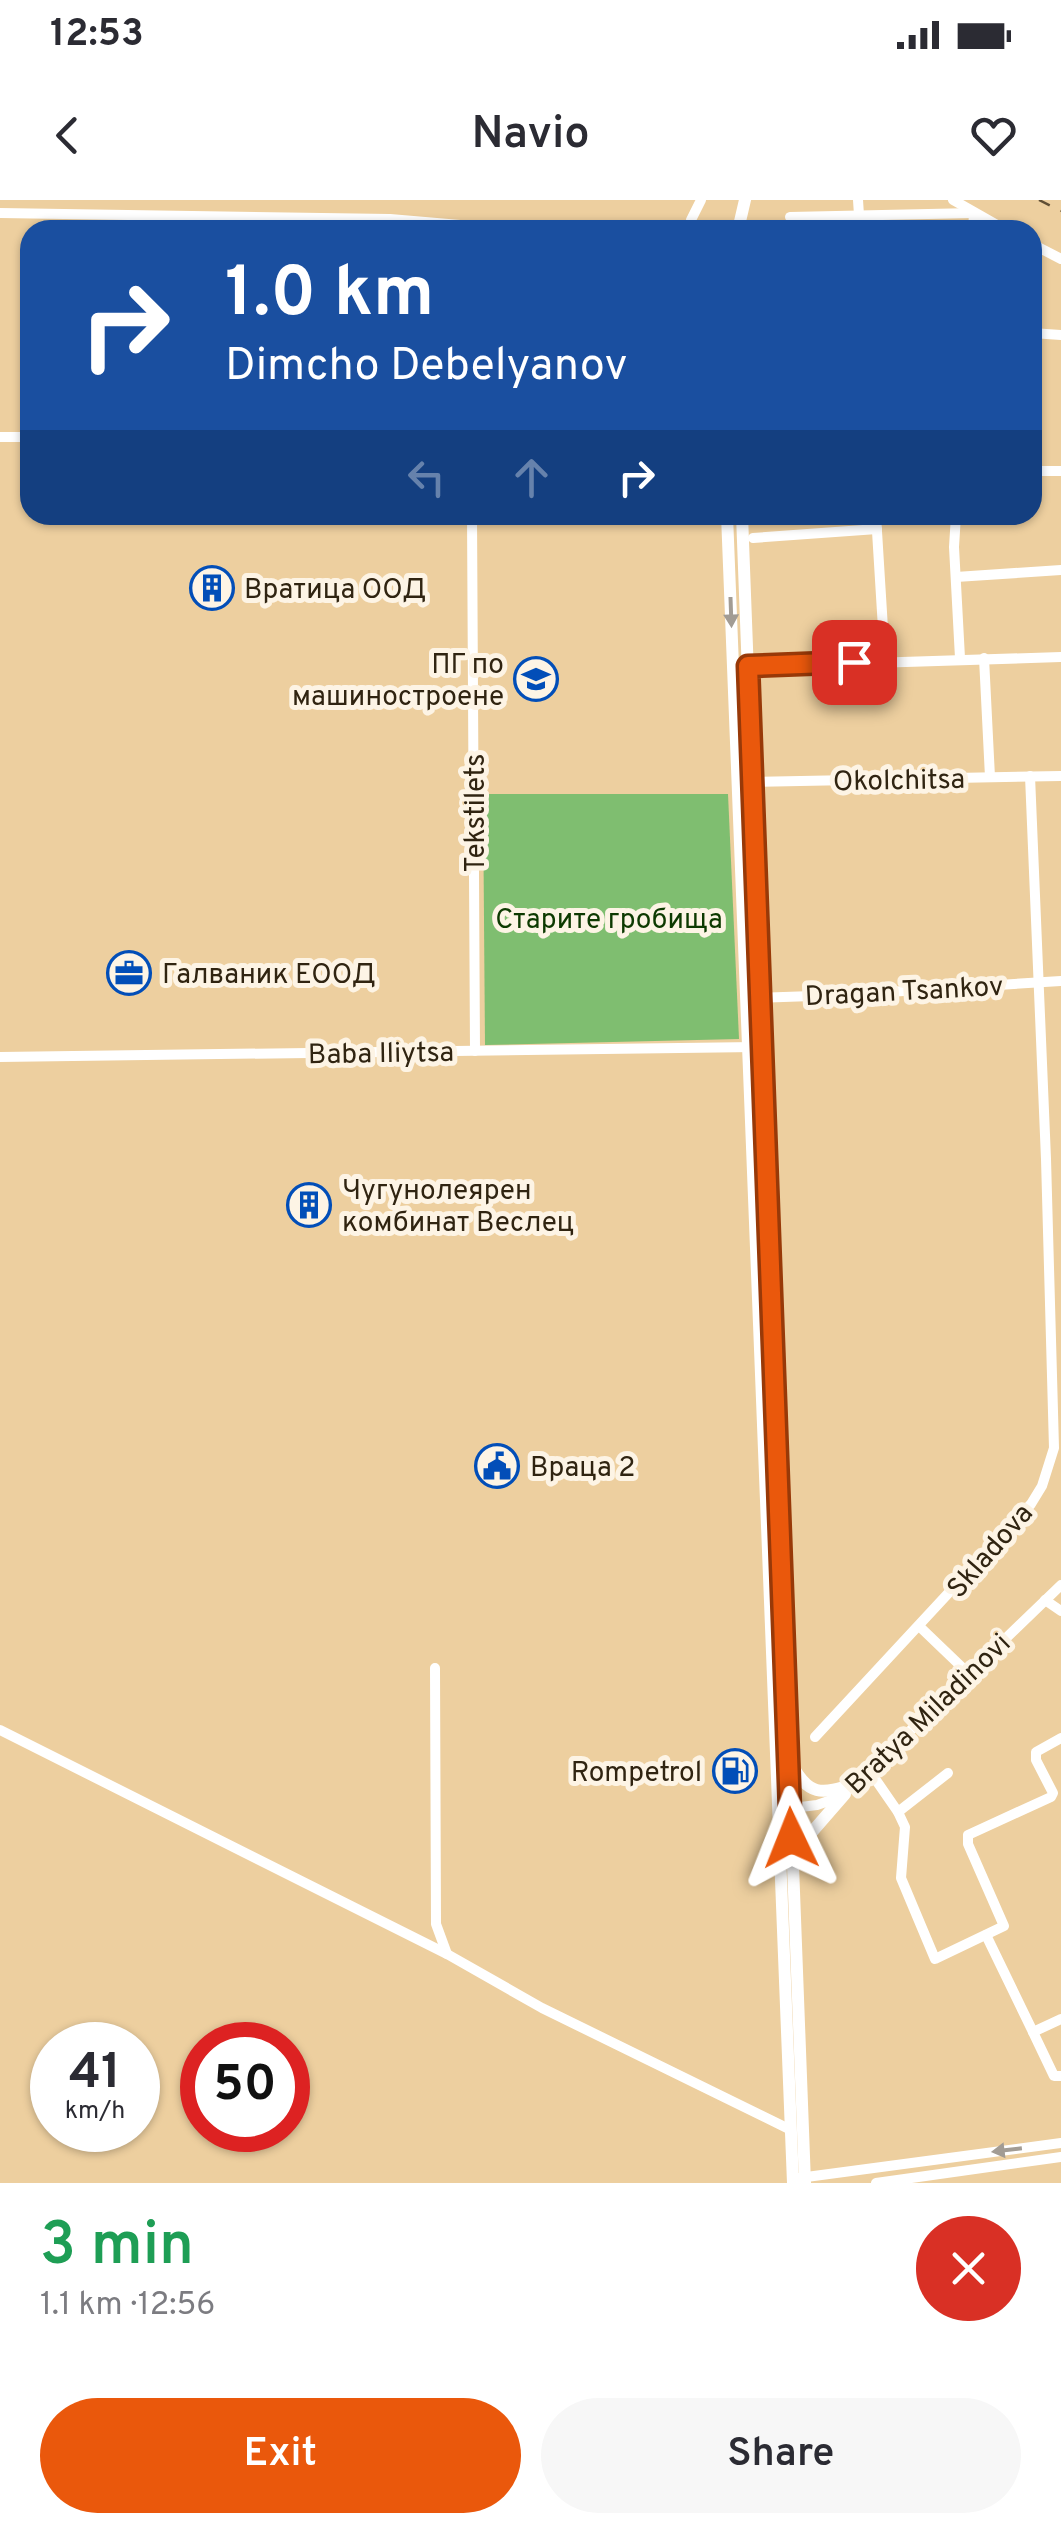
<!DOCTYPE html>
<meta charset="utf-8">
<style>
:root{--surface:#fff;--page:#f7f7f7;--text:#2b2b33;--muted:#7c7c81;--accent:#ea580c}
body{margin:0;font-family:Overpass,sans-serif;background:var(--page);color:var(--text);height:100vh;display:flex;flex-direction:column;font-size:38px;white-space:nowrap}
*{box-sizing:border-box;margin:0}
p{font-size:32px;color:var(--muted)}
.icon{flex:none;width:55px;height:55px;fill:none;stroke:currentColor;stroke-width:2;stroke-linecap:round;stroke-linejoin:round}
.map{position:relative;height:1983px;overflow:hidden}
.sheet{display:flex;flex-direction:column;background:var(--surface);flex:1}
.sheet>*{flex:none}
.guide{position:absolute;left:20px;top:20px;width:1022px;height:305px;border-radius:30px;box-shadow:0 2px 8px #0004;background:#1a4fa0;color:#fff;overflow:hidden}
.speed{position:absolute;left:30px;top:1822px;display:flex;gap:20px;font-size:50px;font-weight:700;text-align:center}
.speed>*{display:grid;place-content:center;width:130px;height:130px;border-radius:50%;background:var(--surface);box-shadow:0 2px 8px #0004;line-height:1}
.speed small{font-size:25px;font-weight:400}
.speed .limit{border:15px solid #d22;background:#fff;color:#111}
.pin{position:absolute;display:grid;place-items:center;width:85px;height:85px;color:#fff;margin:-42px;border-radius:20px;box-shadow:0 5px 15px #0006}
.me{position:absolute;width:110px;margin:-55px;rotate:358deg;stroke-linejoin:round;filter:drop-shadow(0 0 8px #0008)}
.turn{display:flex;align-items:center;gap:35px;height:210px;padding:0 40px;font-size:45px}
.turn .icon{width:130px;height:130px;stroke-width:2.5}
.turn b{display:block;font-size:70px;line-height:85px}
.lanes{display:flex;align-items:center;height:95px;padding:0 40px;background:#0003;justify-content:center;gap:50px;direction:ltr}
.lanes .off{opacity:.35}
.round{display:grid;place-items:center;flex:none;width:105px;height:105px;border-radius:52px;background:var(--page)}
.summary{display:flex;align-items:center;justify-content:space-between;height:170px;padding:0 40px}
h1{font-size:60px;font-weight:600;line-height:75px;color:#1e9e55}
.primary-button{display:flex;gap:20px;margin-top:auto;padding:20px 40px}
.primary-button a{flex:1;height:115px;border-radius:60px;background:var(--accent);color:#fff;font-size:40px;font-weight:600;line-height:115px;text-align:center}
.primary-button a+a{background:var(--page);color:var(--text)}
.status{display:flex;justify-content:space-between;align-items:center;height:70px;padding:0 50px;background:var(--surface);direction:ltr}
.status svg{height:28px;fill:currentColor}
header{display:flex;justify-content:space-between;align-items:center;height:130px;padding:0 40px;background:var(--surface);font-size:45px;font-weight:600}
.map>svg:first-child{display:block}
.green{fill:#7fbe70}
.lines{fill:none;stroke-linecap:round;stroke-linejoin:round}
.minor{stroke:#fff;stroke-width:10}
.major{stroke:#fff;stroke-width:12}
.rail{stroke:#604f35;stroke-width:2.5;stroke-dasharray:12 12;stroke-linecap:butt}
.oneway{fill:#a29c94}
.route-casing{stroke:#983908;stroke-width:25}
.route{stroke:#ea580c;stroke-width:18}
.labels{text-anchor:middle;stroke-width:10;stroke-linejoin:round;paint-order:stroke}
.poi-label{font-size:28px;fill:#302411;stroke:#fdf4e5;text-anchor:start}
.street-label{font-size:28px;fill:#302411;stroke:#fdf4e5}
.park-label{font-size:28px;fill:#0d3a01;stroke:#fdf4e5}
</style>
<div class="status"><b>12:53</b><svg viewBox="0 0 49 12"><path d="M0 12V9h3v3zM5 12V6h3v6zM10 12V3h3v9zM15 12V0h3v12zM26 1h20v11H26zM47 4h2v5h-2z"/></svg></div>
<header><svg class="icon" aria-label="back" viewBox="0 0 24 24"><path d="M15 5l-7 7 7 7"/></svg>Navio<svg class="icon" aria-label="heart" viewBox="0 0 24 24"><path d="M12 20l-8-8c-3-5 5-10 8-4 3-6 11-1 8 4z"/></svg></header>
<div class="map">
<svg width="1061" height="1983" viewBox="0 0 1061 1983">
<rect width="100%" height="100%" fill="#edcf9f"/>
<!-- green -->
<polygon class="green" points="483,594 728,594 739,839 485,845"/>
<g class="lines">
<!-- minor -->
<g class="minor">
<polyline points="858,0 860,30"/>
<polyline points="953,0 1006,30"/>
<polyline points="0,13 390,19 520,30"/>
<polyline points="790,17 974,13"/>
<polyline points="691,30 691,20 701,0"/>
<polyline points="973,30 974,13"/>
<polyline points="1032,44 1061,59"/>
<polyline points="1032,133 1061,135"/>
<polyline points="0,237 30,237"/>
<polyline points="1032,271 1061,271"/>
<polyline points="472,315 475,851"/>
<polyline points="876,315 885,461"/>
<polyline points="956,315 954,347 960,458"/>
<polyline points="753,338 877,329"/>
<polyline points="956,377 1061,370"/>
<polyline points="984,458 990,577"/>
<polyline points="748,467 1061,457"/>
<polyline points="747,582 1061,576"/>
<polyline points="753,798 841,795 1061,781"/>
<polyline points="0,857 756,847"/>
<polyline points="1045,1400 1061,1411"/>
<polyline points="920,1427 969,1474"/>
<polyline points="435,1468 436,1724 447,1754"/>
<polyline points="0,1530 447,1754 542,1808 791,1930"/>
<polyline points="815,1537 1031,1304 1042,1286 1054,1248 1046,959 1030,576"/>
<polyline points="869,1570 898,1612 905,1627 901,1678 935,1759 1004,1726 968,1644 968,1635 1051,1597 1053,1593 1036,1560 1036,1552 1061,1538"/>
<polyline points="853,1586 1061,1385"/>
<polyline points="784,1609 817,1605 840,1597"/>
<polyline points="898,1612 948,1573"/>
<polyline points="986,1735 1033,1832 1061,1819"/>
<polyline points="1033,1832 1054,1876 1061,1876"/>
<polyline points="799,1978 1061,1943"/>
<polyline points="876,1983 1061,1957"/>
</g>
<!-- major -->
<g class="major">
<polyline points="738,30 745,0"/>
<polyline points="727,315 793,1983"/>
<polyline points="742,315 805,1983"/>
<path d="M790 1561C808 1597 821 1595 856 1583"/>
<polyline points="795,1661 805,1640 845,1594"/>
</g>
<!-- rail -->
<polyline class="rail" points="1039,0 1061,11"/>
</g>
<!-- one-way arrows -->
<defs><path id="oneway-solid" d="M-6-.8H1V-3.2L6.5 0L1 3.2V.8H-6Z" transform="scale(2.5)"/></defs>
<g class="oneway">
<use href="#oneway-solid" transform="translate(731 412) rotate(88)"/>
<use href="#oneway-solid" transform="translate(1007 1950) rotate(173)"/>
</g>
<g class="lines">
<!-- route casing -->
<g class="route-casing">
<polyline id="route" points="791,1638 748,466 854,462"/>
</g>
<!-- route -->
<use href="#route" class="route"/>
</g>
<!-- icons -->
<defs>
<g id="building-ring" transform="scale(2.25)"><circle r="9.5" fill="#fdf4e5" stroke="#024eb8" stroke-width="1.5"/><path d="M-4-6H4V6H1V3H-1V6H-4ZM-2.5-4.3h1.7v1.8h-1.7ZM.8-4.3h1.7v1.8H.8ZM-2.5-1h1.7V.8h-1.7ZM.8-1h1.7V.8H.8Z" fill="#024eb8"/></g>
<g id="school-ring" transform="scale(2.25)"><circle r="9.5" fill="#fdf4e5" stroke="#024eb8" stroke-width="1.5"/><path d="M0-5L7-2L0 1L-7-2ZM-4 1L0 2.5L4 1V4Q0 6-4 4Z" fill="#024eb8"/></g>
<g id="office-ring" transform="scale(2.25)"><circle r="9.5" fill="#fdf4e5" stroke="#024eb8" stroke-width="1.5"/><path d="M-6-3h4V-5.5h4V-3h4V5H-6ZM-1-4.5V-3h2v-1.5ZM-6 0V1H6V0Z" fill="#024eb8"/></g>
<g id="civic-ring" transform="scale(2.25)"><circle r="9.5" fill="#fdf4e5" stroke="#024eb8" stroke-width="1.5"/><path d="M-.6-6.5H3V-4.5H.6V-3L4-1V1h2V6H-6V1h2V-1L-.6-3ZM-1.2 2.5V6h2.4V2.5Z" fill="#024eb8"/></g>
<g id="fuel-ring" transform="scale(2.25)"><circle r="9.5" fill="#fdf4e5" stroke="#024eb8" stroke-width="1.5"/><path d="M-5.5-6h7V0h2V4h1.3V-2.5L3-4.5l.8-.8L6-3V5H2.5V1h-1V6h-7ZM-4.2-4.7v3.2H.2V-4.7Z" fill="#024eb8"/></g>
</defs>
<g fill-rule="evenodd">
<use href="#building-ring" x="212" y="388"/>
<use href="#school-ring" x="536" y="479"/>
<use href="#office-ring" x="129" y="773"/>
<use href="#building-ring" x="309" y="1005"/>
<use href="#civic-ring" x="497" y="1266"/>
<use href="#fuel-ring" x="735" y="1571"/>
</g>
<g class="labels">
<!-- poi labels -->
<g class="poi-label">
<text x="244" y="398">Вратица ООД</text>
<text x="504" y="473" text-anchor="end">ПГ по<tspan x="504" dy="32">машиностроене</tspan></text>
<text x="162" y="783">Галваник ЕООД</text>
<text x="342" y="999">Чугунолеярен<tspan x="342" dy="32">комбинат Веслец</tspan></text>
<text x="530" y="1276">Враца 2</text>
<text x="702" y="1581" text-anchor="end">Rompetrol</text>
</g>
<!-- street labels -->
<g class="street-label">
<text transform="translate(899 579) rotate(-1)" y="10">Okolchitsa</text>
<text transform="translate(474 613) rotate(-90)" y="10">Tekstilets</text>
<text transform="translate(904 790) rotate(-3)" y="10">Dragan Tsankov</text>
<text transform="translate(381 852) rotate(-1)" y="10">Baba Iliytsa</text>
<text transform="translate(989 1350) rotate(-49)" y="10">Skladova</text>
<text transform="translate(927 1513) rotate(-44)" y="10">Bratya Miladinovi</text>
</g>
<!-- park labels -->
<g class="park-label">
<text x="609" y="728">Старите гробища</text>
</g>
</g>
</svg>
<div class="speed"><div>41<small>km/h</small></div><div class="limit">50</div></div>
<div class="pin" style="left:854px;top:462px;background:#d93025"><svg class="icon" aria-label="arrive" viewBox="0 0 24 24"><path d="M6 21V4h12l-3 4 3 4H6"/></svg></div>
<svg class="me" style="left:791px;top:1638px" viewBox="-20 -20 40 40"><path d="M0-17L14 15 0 8-14 15z" fill="#ea580c" stroke="#fff" stroke-width="4"/></svg>
<div class="guide">
<div class="turn"><svg class="icon" aria-label="right" viewBox="0 0 24 24"><path d="M7 20v-9h11M14 6l5 5-5 5"/></svg><div><b>1.0 km</b>Dimcho Debelyanov</div></div>
<div class="lanes"><svg class="icon off" aria-label="left" viewBox="0 0 24 24"><path d="M17 20v-9H6M10 6l-5 5 5 5"/></svg><svg class="icon off" aria-label="ahead" viewBox="0 0 24 24"><path d="M12 20V5M6 11l6-6 6 6"/></svg><svg class="icon" aria-label="right" viewBox="0 0 24 24"><path d="M7 20v-9h11M14 6l5 5-5 5"/></svg></div>
</div>
</div>
<section class="sheet">
<div class="summary"><div><h1>3 min</h1><p>1.1 km · 12:56</p></div><a class="round" style="background:#d93025;color:#fff"><svg class="icon" aria-label="close" viewBox="0 0 24 24"><path d="M6 6l12 12M18 6L6 18"/></svg></a></div>
<div class="primary-button"><a>Exit</a><a>Share</a></div>
</section>
